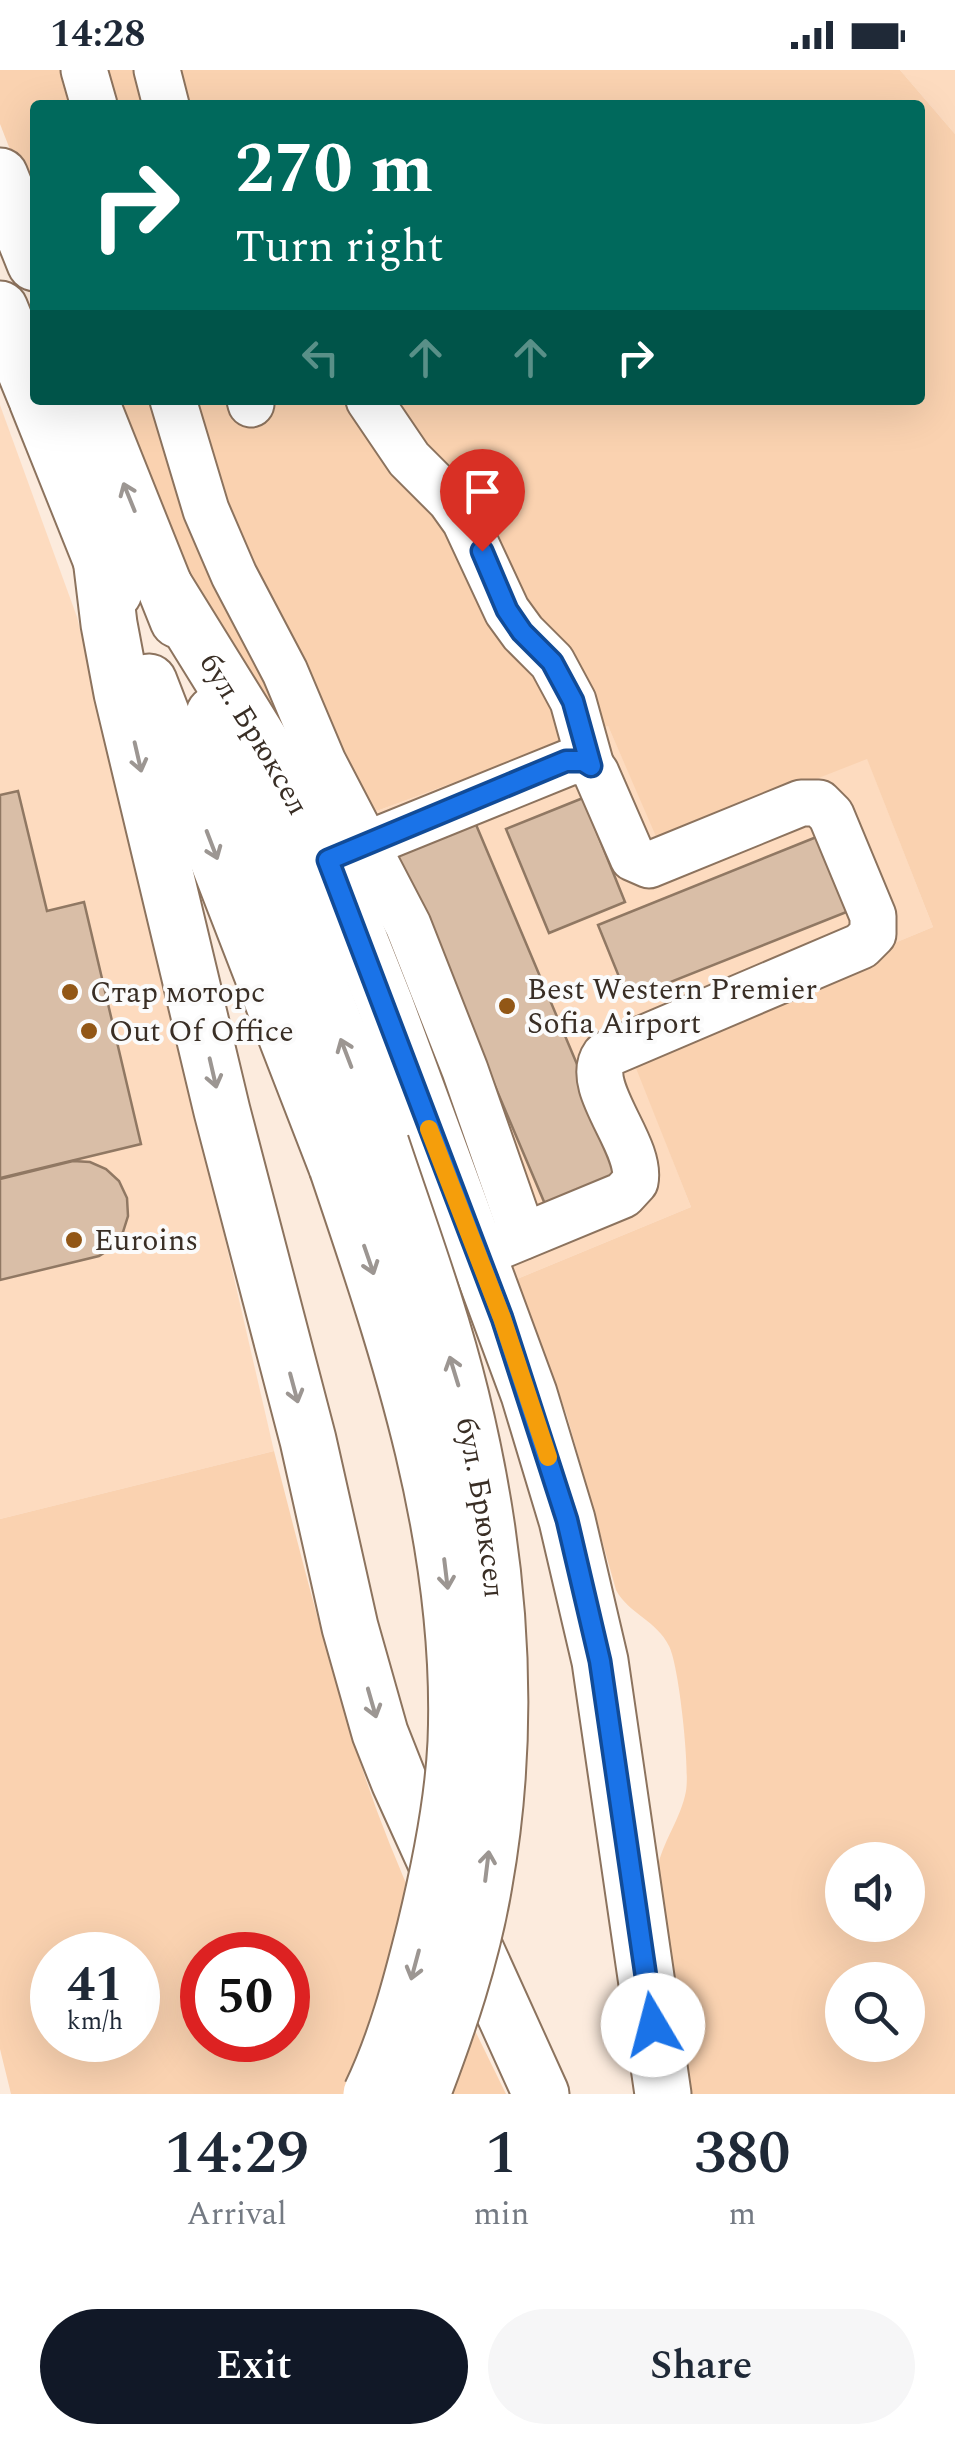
<!DOCTYPE html>
<meta charset="utf-8">
<style>
:root{--surface:#fff;--page:#f6f6f7;--text:#1f2937;--muted:#747a83;--accent:#111827}
body{margin:0;font-family:Spectral,serif;background:var(--page);color:var(--text);height:100vh;display:flex;flex-direction:column;font-size:38px;white-space:nowrap}
*{box-sizing:border-box;margin:0}
p{font-size:32px;color:var(--muted)}
.icon{flex:none;width:55px;height:55px;fill:none;stroke:currentColor;stroke-width:2;stroke-linecap:round;stroke-linejoin:round}
.map{position:relative;height:2024px;overflow:hidden}
.details{display:flex;flex-direction:column;background:var(--surface);flex:1}
.details>*{flex:none}
.banner{position:absolute;left:30px;top:30px;width:895px;height:305px;border-radius:10px;box-shadow:0 10px 40px #0002;background:#00695c;color:#fff;overflow:hidden}
.buttons{position:absolute;left:825px;top:1772px;display:grid;gap:20px}
.buttons a{display:grid;place-items:center;width:100px;height:100px;border-radius:50%;background:var(--surface);box-shadow:0 10px 40px #0002;font-size:50px}
.speed{position:absolute;left:30px;top:1862px;display:flex;gap:20px;font-size:50px;font-weight:700;text-align:center}
.speed>*{display:grid;place-content:center;width:130px;height:130px;border-radius:50%;background:var(--surface);box-shadow:0 10px 40px #0002;line-height:1}
.speed small{font-size:25px;font-weight:400}
.speed .limit{border:15px solid #d22;background:#fff;color:#111}
.pin{position:absolute;display:grid;place-items:center;width:85px;height:85px;color:#fff;margin:-102px -42px;border-radius:50% 50% 50% 0;rotate:-45deg;box-shadow:0 0 10px #0007}
.pin .icon{rotate:45deg}
.me{position:absolute;width:110px;margin:-55px;rotate:352deg;stroke-linejoin:round;filter:drop-shadow(0 0 8px #0008)}
.turn{display:flex;align-items:center;gap:35px;height:210px;padding:0 40px;font-size:45px}
.turn .icon{width:130px;height:130px;stroke-width:2.5}
.turn b{display:block;font-size:70px;line-height:85px}
.lanes{display:flex;align-items:center;height:95px;padding:0 40px;background:#0003;justify-content:center;gap:50px;direction:ltr}
.lanes .off{opacity:.35}
.eta{display:flex;justify-content:space-evenly;align-items:center;height:170px;text-align:center}
.eta b{font-size:60px;font-weight:600;line-height:70px}
.action{display:flex;gap:20px;margin-top:auto;padding:20px 40px}
.action a{flex:1;height:115px;border-radius:60px;background:var(--accent);color:#fff;font-size:40px;font-weight:600;line-height:115px;text-align:center}
.action a+a{background:var(--page);color:var(--text)}
.status{display:flex;justify-content:space-between;align-items:center;height:70px;padding:0 50px;background:var(--surface);direction:ltr}
.status svg{height:28px;fill:currentColor}
.map>svg:first-child{display:block}
.built{fill:#fddbbf}
.green{fill:#fad2b0;fill-rule:evenodd}
.building{fill:#d9bea7;stroke:#907863;stroke-width:2.5}
.lines{fill:none;stroke-linecap:round;stroke-linejoin:round}
.minor-casing{stroke:#8c735e;stroke-width:49}
.major-casing{stroke:#8c735e;stroke-width:59}
.minor{stroke:#fff;stroke-width:45}
.major{stroke:#fff;stroke-width:55}
.major-bridge-casing{stroke:#8c735e;stroke-width:59;stroke-linecap:butt}
.major-bridge{stroke:#fff;stroke-width:55}
.oneway{stroke:#9c9692}
.route-casing{stroke:#114b97;stroke-width:25}
.route{stroke:#1a73e8;stroke-width:18}
.slow{stroke:#f59e0b;stroke-width:18}
.poi-dot{fill:#925716;stroke:#fbfbfb;stroke-width:4}
.labels{text-anchor:middle;stroke-width:8;stroke-linejoin:round;paint-order:stroke}
.street-label{font-size:30px;fill:#392e25;stroke:#fbfbfb}
.poi-label{font-size:30px;fill:#392e25;stroke:#fbfbfb;text-anchor:start}
</style>
<div class="status"><b>14:28</b><svg viewBox="0 0 49 12"><path d="M0 12V9h3v3zM5 12V6h3v6zM10 12V3h3v9zM15 12V0h3v12zM26 1h20v11H26zM47 4h2v5h-2z"/></svg></div>
<div class="map">
<svg width="955" height="2024" viewBox="0 0 955 2024">
<rect width="100%" height="100%" fill="#fcebdd"/>
<!-- built -->
<g class="built">
<polygon points="900,0 955,0 955,64"/>
<polygon points="0,335 77,547 148,836 274,1381 0,1449"/>
<polygon points="608,656 659,771 867,688 933,857 631,983 691,1137 517,1209 325,760"/>
</g>
<!-- green -->
<g class="green">
<path d="M0 0H900L955 64V2024H689L657 1800C662 1772 681 1749 686 1721 690 1699 679 1595 669 1576 657 1551 628 1543 616 1520L567 1346 517 1209 691 1137 630 983 933 857 867 689 658 771 608 656 325 760 162 466 108 330H920V35H35V143L0 54ZM842 1790H908V1855H842ZM842 1910H908V1975H842Z"/>
<path d="M274 1381C302 1489 329 1598 364 1704 401 1815 455 1919 506 2024H11L0 1979V1449ZM52 1885H138V1970H52ZM202 1885H288V1970H202Z"/>
</g>
<!-- building -->
<g class="building">
<polygon points="18,721 47,841 84,832 141,1074 0,1108 0,725"/>
<polygon points="583,728 625,832 549,863 506,759"/>
<polygon points="469,738 622,1101 545,1134 391,771"/>
<polygon points="819,766 849,841 628,929 598,855"/>
<polygon points="73,1091 90,1092 106,1099 119,1111 127,1128 128,1146 123,1162 113,1177 99,1186 0,1210 0,1109"/>
</g>
<g class="lines">
<!-- minor casing -->
<g class="minor-casing">
<g id="minor">
<polyline points="84,0 94,35"/>
<polyline points="157,0 166,35"/>
<polyline points="173,330 206,440 234,505 285,602 323,692 408,855 465,1000 523,1166"/>
<polyline points="250,330 251,334"/>
<polyline points="369,330 409,389 450,430 465,451 507,541 523,563 552,592 573,631 591,696"/>
<path d="M328 790 575 690 591 696 596 703 633 788 649 795 801 733H819L831 745 873 846V864L861 876 605 985C582 1017 643 1075 635 1112L623 1125 478 1185"/>
</g>
</g>
<!-- major casing -->
<g class="major-casing">
<g id="major">
<polyline points="0,106 35,193"/>
<polyline points="0,239 35,325"/>
<polyline points="37,330 114,522"/>
<polyline points="90,330 178,550"/>
<polyline points="101,488 109,554 122,623 222,1041 308,1370 350,1557 380,1663 399,1711 541,2024"/>
<path id="s1" d="M165 517 272 690 328 790 385 934 529 1324 567 1450 600 1591 663 2024"/>
<polyline points="149,612 337,1097"/>
<polyline points="214,644 381,1074"/>
</g>
</g>
<!-- minor -->
<use href="#minor" class="minor"/>
<!-- major -->
<use href="#major" class="major"/>
<!-- major-bridge casing -->
<g class="major-bridge-casing">
<g id="major-bridge">
<path id="s2" d="M381 1074C409 1158 440 1241 461 1327 500 1486 513 1652 484 1814 472 1886 448 1956 422 2024"/>
<path d="M337 1097C400 1283 464 1473 456 1672 453 1735 440 1798 425 1859 411 1915 396 1972 371 2024"/>
</g>
</g>
<!-- major-bridge -->
<use href="#major-bridge" class="major-bridge"/>
</g>
<!-- one-way arrows -->
<defs><path id="oneway-shaft" d="M-6 0H5M1.5-3L5.5 0L1.5 3" fill="none" stroke-width="1.6" stroke-linecap="round" stroke-linejoin="round" transform="scale(2.5)"/></defs>
<g class="oneway">
<use href="#oneway-shaft" transform="translate(129 427) rotate(-112)"/>
<use href="#oneway-shaft" transform="translate(138 687) rotate(77)"/>
<use href="#oneway-shaft" transform="translate(212 775) rotate(69)"/>
<use href="#oneway-shaft" transform="translate(346 983) rotate(-111)"/>
<use href="#oneway-shaft" transform="translate(213 1003) rotate(77)"/>
<use href="#oneway-shaft" transform="translate(369 1190) rotate(71)"/>
<use href="#oneway-shaft" transform="translate(454 1301) rotate(-107)"/>
<use href="#oneway-shaft" transform="translate(294 1318) rotate(75)"/>
<use href="#oneway-shaft" transform="translate(446 1504) rotate(83)"/>
<use href="#oneway-shaft" transform="translate(372 1633) rotate(74)"/>
<use href="#oneway-shaft" transform="translate(487 1796) rotate(-83)"/>
<use href="#oneway-shaft" transform="translate(415 1895) rotate(105)"/>
</g>
<g class="lines">
<!-- route casing -->
<g class="route-casing">
<polyline id="route" points="482,481 507,540 522,562 552,592 573,631 591,696 583,691 566,691 328,790 502,1248 567,1450 600,1591 653,1955"/>
</g>
<!-- route -->
<use href="#route" class="route"/>
<!-- slow -->
<polyline class="slow" points="429,1059 502,1248 548,1387"/>
</g>
<!-- markers -->
<g class="poi-dot">
<circle cx="70" cy="922" r="10"/>
<circle cx="507" cy="936" r="10"/>
<circle cx="89" cy="961" r="10"/>
<circle cx="74" cy="1170" r="10"/>
</g>
<g class="labels">
<!-- street labels -->
<g class="street-label">
<text dy="10" stroke="none"><textPath href="#s1" startOffset="172">бул. Брюксел</textPath></text>
<text dy="10" stroke="none"><textPath href="#s2" startOffset="378">бул. Брюксел</textPath></text>
</g>
<!-- poi labels -->
<g class="poi-label">
<text x="527" y="929">Best Western Premier<tspan x="527" dy="34">Sofia Airport</tspan></text>
<text x="90" y="932">Стар моторс</text>
<text x="109" y="971">Out Of Office</text>
<text x="94" y="1180">Euroins</text>
</g>
</g>
</svg>
<div class="buttons">
<a><svg class="icon" aria-label="sound" viewBox="0 0 24 24"><path d="M4 9h4l5-4v14l-5-4H4zM17 9q2 3 0 6"/></svg></a>
<a><svg class="icon" aria-label="search" viewBox="0 0 24 24"><circle cx="10" cy="10" r="6"/><path d="M15 15l6 6"/></svg></a>
</div>
<div class="speed"><div>41<small>km/h</small></div><div class="limit">50</div></div>
<div class="pin" style="left:482px;top:481px;background:#d93025"><svg class="icon" aria-label="arrive" viewBox="0 0 24 24"><path d="M6 21V4h12l-3 4 3 4H6"/></svg></div>
<svg class="me" style="left:653px;top:1955px" viewBox="-20 -20 40 40"><circle r="19" fill="#fff"/><path d="M0-13L10 11 0 6-10 11z" fill="#1a73e8"/></svg>
<div class="banner">
<div class="turn"><svg class="icon" aria-label="right" viewBox="0 0 24 24"><path d="M7 20v-9h11M14 6l5 5-5 5"/></svg><div><b>270 m</b>Turn right</div></div>
<div class="lanes"><svg class="icon off" aria-label="left" viewBox="0 0 24 24"><path d="M17 20v-9H6M10 6l-5 5 5 5"/></svg><svg class="icon off" aria-label="ahead" viewBox="0 0 24 24"><path d="M12 20V5M6 11l6-6 6 6"/></svg><svg class="icon off" aria-label="ahead" viewBox="0 0 24 24"><path d="M12 20V5M6 11l6-6 6 6"/></svg><svg class="icon" aria-label="right" viewBox="0 0 24 24"><path d="M7 20v-9h11M14 6l5 5-5 5"/></svg></div>
</div>
</div>
<section class="details">
<div class="eta">
<div><b>14:29</b><p>Arrival</p></div>
<div><b>1</b><p>min</p></div>
<div><b>380</b><p>m</p></div>
</div>
<div class="action"><a>Exit</a><a>Share</a></div>
</section>
